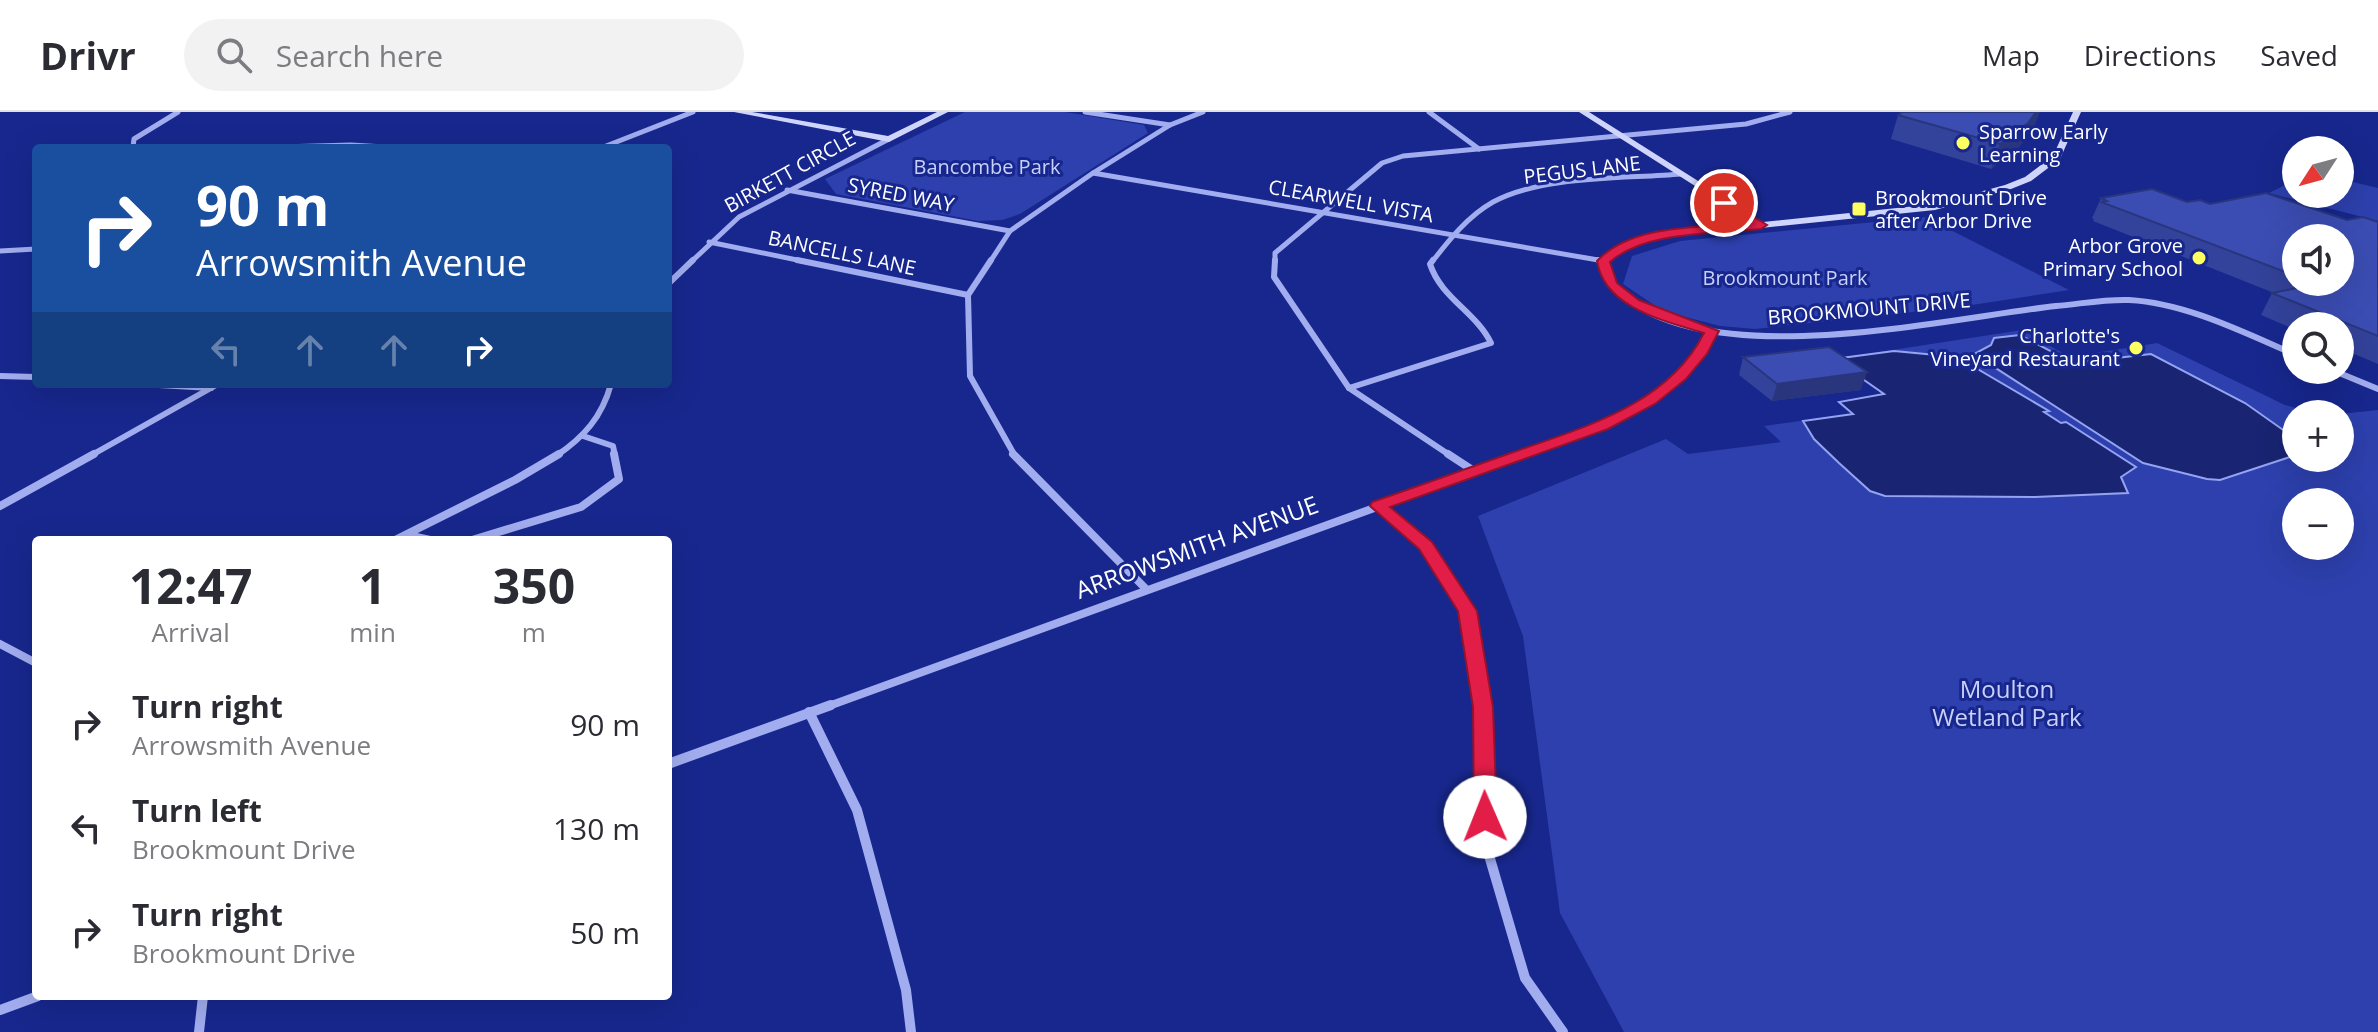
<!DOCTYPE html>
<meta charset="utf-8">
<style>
:root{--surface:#fff;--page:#f2f2f3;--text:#2b2b33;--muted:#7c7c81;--line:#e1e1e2}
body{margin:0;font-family:"Open Sans",sans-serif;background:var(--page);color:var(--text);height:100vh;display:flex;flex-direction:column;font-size:30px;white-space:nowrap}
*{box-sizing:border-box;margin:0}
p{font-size:26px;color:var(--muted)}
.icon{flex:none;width:44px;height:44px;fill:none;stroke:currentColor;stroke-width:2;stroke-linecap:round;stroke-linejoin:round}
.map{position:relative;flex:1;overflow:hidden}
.side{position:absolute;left:32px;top:424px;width:640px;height:464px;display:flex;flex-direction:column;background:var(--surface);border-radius:8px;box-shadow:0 8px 32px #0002}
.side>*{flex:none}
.top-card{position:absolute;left:32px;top:32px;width:640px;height:244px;border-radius:8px;box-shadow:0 8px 32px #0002;background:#1a4fa0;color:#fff;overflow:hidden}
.needle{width:52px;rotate:234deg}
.controls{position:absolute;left:2282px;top:24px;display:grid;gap:16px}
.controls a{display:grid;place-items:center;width:72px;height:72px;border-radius:50%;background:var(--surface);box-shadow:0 8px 32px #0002;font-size:40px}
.pin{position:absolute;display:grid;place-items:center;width:68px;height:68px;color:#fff;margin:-34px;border:4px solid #fff;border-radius:50%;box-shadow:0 2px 8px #0007}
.me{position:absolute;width:88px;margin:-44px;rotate:359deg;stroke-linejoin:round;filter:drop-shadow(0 0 6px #0008)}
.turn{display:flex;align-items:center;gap:28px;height:168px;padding:0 32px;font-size:36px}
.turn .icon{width:104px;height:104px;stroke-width:2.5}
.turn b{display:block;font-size:56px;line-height:68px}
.lanes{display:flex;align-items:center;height:76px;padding:0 32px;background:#0003;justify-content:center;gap:40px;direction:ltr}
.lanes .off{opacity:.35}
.eta{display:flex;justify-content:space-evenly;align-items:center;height:136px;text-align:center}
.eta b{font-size:48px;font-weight:700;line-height:56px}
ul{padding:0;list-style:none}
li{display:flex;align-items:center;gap:24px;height:104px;padding:0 32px}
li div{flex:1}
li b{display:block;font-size:30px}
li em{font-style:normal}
header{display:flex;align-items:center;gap:48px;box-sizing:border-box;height:112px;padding:0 40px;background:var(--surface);border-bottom:2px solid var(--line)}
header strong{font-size:38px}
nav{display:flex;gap:44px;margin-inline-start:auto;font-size:28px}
.search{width:560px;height:72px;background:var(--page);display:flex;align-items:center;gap:20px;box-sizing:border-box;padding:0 28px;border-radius:44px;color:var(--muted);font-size:30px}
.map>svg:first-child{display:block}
.green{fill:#2d40ad;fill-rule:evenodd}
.water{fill:#192472;stroke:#94a3f2;stroke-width:2}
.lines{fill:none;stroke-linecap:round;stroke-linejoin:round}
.street-far3{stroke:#a2adef;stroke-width:5}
.street-far2{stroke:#a2adef;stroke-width:6}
.street-far1{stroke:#a2adef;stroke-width:8}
.street{stroke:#a2adef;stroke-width:10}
.secondary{fill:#cfd5fa;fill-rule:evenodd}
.wall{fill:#33429a;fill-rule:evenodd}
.shaded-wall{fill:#29367d}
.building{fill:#3b4db3;stroke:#29367d;stroke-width:2}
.route{fill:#e11d48;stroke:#92132f;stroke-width:2}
.poi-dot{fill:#fdff60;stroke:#17278d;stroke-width:3}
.labels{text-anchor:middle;stroke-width:6;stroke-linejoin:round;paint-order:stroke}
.far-poi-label{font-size:20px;fill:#fff;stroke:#17278d;text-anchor:start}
.far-park-label{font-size:20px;fill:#c8d0fb;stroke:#17278d}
.far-street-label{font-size:20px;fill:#fff;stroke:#17278d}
.street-label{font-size:24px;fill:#fff;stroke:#17278d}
.park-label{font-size:24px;fill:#c8d0fb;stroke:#17278d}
</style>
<header>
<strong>Drivr</strong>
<div class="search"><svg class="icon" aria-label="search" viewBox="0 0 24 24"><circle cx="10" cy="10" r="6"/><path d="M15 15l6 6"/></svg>Search here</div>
<nav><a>Map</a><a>Directions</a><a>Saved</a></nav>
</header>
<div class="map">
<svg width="2378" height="920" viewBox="0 0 2378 920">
<rect width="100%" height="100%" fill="#17278d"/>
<!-- green -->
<g class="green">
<polygon points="965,0 1065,0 1144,13 1148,21 1020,102 1002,108 978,109 836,82 825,67"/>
<polygon points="2340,67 2378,76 2378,109 2269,81 2289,71 2296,73 2296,82 2340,82"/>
<polygon points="1925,105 2069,178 1959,195 1755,217 1720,214 1663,199 1623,172 1632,144 1680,129"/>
<path d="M2022 218 2070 245 2157 231 2285 293 2318 302H2296V346H2340V302L2378 298V920H1624L1560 801 1523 524 1478 404 1666 327 1688 342 1781 330 1764 314 1853 302 1839 290 1884 283 1834 247ZM2296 390H2340V434H2296Z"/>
</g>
<!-- water -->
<g class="water">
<polygon points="2020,223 2073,251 2151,242 2245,291 2296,327 2296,343 2220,368 2207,367 2143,351 1974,242 1991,233 1994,226"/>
<polygon points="1894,239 1957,245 2049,299 2044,300 2061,311 2066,310 2136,355 2121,365 2128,381 2035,385 1885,384 1870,379 1839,351 1814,327 1803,309 1853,302 1839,290 1884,282 1834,247"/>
</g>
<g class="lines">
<!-- street-far3 -->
<g class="street-far3">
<polyline points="1085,0 1170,13"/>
<polyline points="1429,0 1479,37"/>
<polyline points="138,36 133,35 134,27 178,0"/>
<polyline points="243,36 351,33 401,36"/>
<polyline points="601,36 693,0"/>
<polyline points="1093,61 1604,149"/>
<polyline points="787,78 1010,119"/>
<polyline points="709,130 807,150"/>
<polyline points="0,139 36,137"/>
<polyline points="691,150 739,105 889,27"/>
<polyline points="990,150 1010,119 1093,61 1170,13 1203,0"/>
<polyline points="1275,150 1275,141 1382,51 1403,44 1746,12 1790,0"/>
<path d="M1432 150C1449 128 1468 104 1493 90 1543 63 1625 67 1681 62"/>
<path d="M1605 150C1630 114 1720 116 1761 113"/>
</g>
<!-- street-far2 -->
<g class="street-far2">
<polyline points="797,148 968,183"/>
<polyline points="991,148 968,183 970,264 1015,344"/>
<polyline points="1275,148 1274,165 1349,276 1451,344"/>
<polyline points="1598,148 1604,149"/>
<path d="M1606 148C1599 165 1614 178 1627 187 1723 259 1943 207 2056 194 2080 192 2105 187 2129 188 2186 191 2245 221 2296 243"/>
<polyline points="668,172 693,148"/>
<polyline points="2332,258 2378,277"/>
<polyline points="0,264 36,265"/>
<polyline points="141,272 211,276"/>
<path d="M1349 276 1491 231C1476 200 1441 186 1430 152L1433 148"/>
<polyline points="583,324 613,334 615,344"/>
<polyline points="90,344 218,272"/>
<path d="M556 344C584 325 602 305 611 272"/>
<path d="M1518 344C1593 316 1670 293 1712 219"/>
</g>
<!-- street-far1 -->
<g class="street-far1">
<polyline points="1013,342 1146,477"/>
<polyline points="1448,342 1474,359"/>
<polyline points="0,394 94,342"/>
<polyline points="1378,394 1426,434 1468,499 1483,595"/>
<polyline points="407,423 430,428"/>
<polyline points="395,428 515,368 559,342"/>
<polyline points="472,428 581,395 619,367 614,342"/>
<polyline points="0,532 36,551"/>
<polyline points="826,595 1523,342"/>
</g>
<!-- street -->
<g class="street">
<polyline points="1483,593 1486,733 1525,866 1563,920"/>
<polyline points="809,600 857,698 906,878 911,920"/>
<polyline points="668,652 831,593"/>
<polyline points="0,898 38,884"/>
<polyline points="199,920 203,884"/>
</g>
<!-- secondary -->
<g class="secondary">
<polygon points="734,0 752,0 888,24 937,0 948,0 889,30"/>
<polygon points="1579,0 1589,0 1763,110 1935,92 2005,73 2025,65 2053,44 2073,0 2081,0 2060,47 2031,69 2011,77 1935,98 1761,116"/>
</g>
</g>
<!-- wall -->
<g class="wall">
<polygon points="1898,3 2035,13 2019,35 1991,57 1891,27"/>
<path d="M2101 86 2210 92 2347 108 2378 110V252L2340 236V214H2296V218L2261 203 2272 181H2274L2093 109 2094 107 2092 106ZM2296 126 2340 170H2296Z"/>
<polygon points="1743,245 1861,278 1772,289 1739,263"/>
</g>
<!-- shaded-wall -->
<g class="shaded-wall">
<polygon points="2036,0 2040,0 2035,13 2019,35 1991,57 2000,32"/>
<polygon points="1867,260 1861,278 1772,289 1777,272"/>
</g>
<!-- building -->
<g class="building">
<polygon points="1902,0 2036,0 2028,11 2000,32 1898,3"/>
<polygon points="2152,77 2187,90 2200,88 2210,92 2266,81 2347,108 2363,105 2378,110 2378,224 2272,181 2317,172 2313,170 2340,170 2340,126 2296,126 2296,164 2101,90 2107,89 2101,86"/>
<polygon points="1829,235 1867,260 1777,272 1743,245"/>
</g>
<!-- route -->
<path class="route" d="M1720 89H1728L1767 113 1761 117C1715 122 1645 119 1610 150L1617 171 1639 188 1719 219 1707 242 1686 267 1655 292 1608 317 1390 395 1432 430 1477 499 1493 595 1497 705 1493 711 1485 713 1477 711 1474 705 1473 595 1458 499 1419 437 1370 394 1372 390C1419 374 1465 357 1511 341 1583 315 1667 294 1704 221 1665 209 1604 196 1597 149 1632 111 1702 116 1749 111L1720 93Z"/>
<!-- markers -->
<g class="poi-dot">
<circle cx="1963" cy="31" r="8"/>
<rect x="1851" y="89" width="16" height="16" rx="4"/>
<circle cx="2199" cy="146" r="8"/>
<circle cx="2136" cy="236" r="8"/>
</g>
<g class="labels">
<!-- far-poi labels -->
<g class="far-poi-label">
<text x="1979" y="27">Sparrow Early<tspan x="1979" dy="23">Learning</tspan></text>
<text x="1875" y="93">Brookmount Drive<tspan x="1875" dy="23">after Arbor Drive</tspan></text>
<text x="2183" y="141" text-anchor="end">Arbor Grove<tspan x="2183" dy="23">Primary School</tspan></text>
<text x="2120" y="231" text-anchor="end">Charlotte's<tspan x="2120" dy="23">Vineyard Restaurant</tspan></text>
</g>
<!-- far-park labels -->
<g class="far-park-label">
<text x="987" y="62">Bancombe Park</text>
<text x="1785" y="173">Brookmount Park</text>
</g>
<!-- far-street labels -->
<g class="far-street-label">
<text transform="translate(1582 58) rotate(-7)" y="7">PEGUS LANE</text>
<text transform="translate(790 60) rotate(-29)" y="7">BIRKETT CIRCLE</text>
<text transform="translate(901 83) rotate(11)" y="7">SYRED WAY</text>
<text transform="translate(1351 89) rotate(10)" y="7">CLEARWELL VISTA</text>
<text transform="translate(842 141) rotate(12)" y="7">BANCELLS LANE</text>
<text transform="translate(1869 197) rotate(-5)" y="7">BROOKMOUNT DRIVE</text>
</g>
<!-- street labels -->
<g class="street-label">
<text transform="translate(1197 436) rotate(-20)" y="8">ARROWSMITH AVENUE</text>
</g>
<!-- park labels -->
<g class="park-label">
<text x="2007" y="586">Moulton<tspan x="2007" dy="28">Wetland Park</tspan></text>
</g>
</g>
</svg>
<div class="controls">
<a><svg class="needle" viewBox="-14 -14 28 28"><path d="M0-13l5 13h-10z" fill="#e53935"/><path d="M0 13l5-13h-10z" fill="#7c7c81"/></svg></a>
<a><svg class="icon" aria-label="sound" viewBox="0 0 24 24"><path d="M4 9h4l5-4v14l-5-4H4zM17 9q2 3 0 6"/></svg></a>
<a><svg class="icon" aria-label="search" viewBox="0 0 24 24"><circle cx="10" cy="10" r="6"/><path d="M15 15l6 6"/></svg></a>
<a>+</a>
<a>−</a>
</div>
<div class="pin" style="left:1724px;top:91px;background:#d93025"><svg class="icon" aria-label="arrive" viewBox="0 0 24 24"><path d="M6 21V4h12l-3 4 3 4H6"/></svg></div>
<svg class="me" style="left:1485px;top:705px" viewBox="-20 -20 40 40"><circle r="19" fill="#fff"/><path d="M0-13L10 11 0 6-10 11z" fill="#e11d48"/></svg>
<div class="top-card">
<div class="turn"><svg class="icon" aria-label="right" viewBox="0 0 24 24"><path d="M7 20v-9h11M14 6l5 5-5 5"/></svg><div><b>90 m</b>Arrowsmith Avenue</div></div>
<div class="lanes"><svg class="icon off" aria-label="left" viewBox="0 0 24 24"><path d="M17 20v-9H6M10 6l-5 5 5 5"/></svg><svg class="icon off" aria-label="ahead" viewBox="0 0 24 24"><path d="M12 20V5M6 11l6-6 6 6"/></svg><svg class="icon off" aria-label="ahead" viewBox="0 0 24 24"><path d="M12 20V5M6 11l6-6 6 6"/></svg><svg class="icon" aria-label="right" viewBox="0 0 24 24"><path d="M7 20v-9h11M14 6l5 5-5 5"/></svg></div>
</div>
<section class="side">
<div class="eta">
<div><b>12:47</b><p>Arrival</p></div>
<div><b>1</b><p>min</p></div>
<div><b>350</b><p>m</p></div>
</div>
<ul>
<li><svg class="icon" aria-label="right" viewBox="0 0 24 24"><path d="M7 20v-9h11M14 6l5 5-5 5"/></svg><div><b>Turn right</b><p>Arrowsmith Avenue</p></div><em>90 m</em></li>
<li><svg class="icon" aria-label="left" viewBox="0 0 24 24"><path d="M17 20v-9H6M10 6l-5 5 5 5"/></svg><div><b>Turn left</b><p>Brookmount Drive</p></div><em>130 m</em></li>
<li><svg class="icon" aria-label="right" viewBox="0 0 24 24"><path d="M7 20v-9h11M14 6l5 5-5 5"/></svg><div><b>Turn right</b><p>Brookmount Drive</p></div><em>50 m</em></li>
</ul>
</section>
</div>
